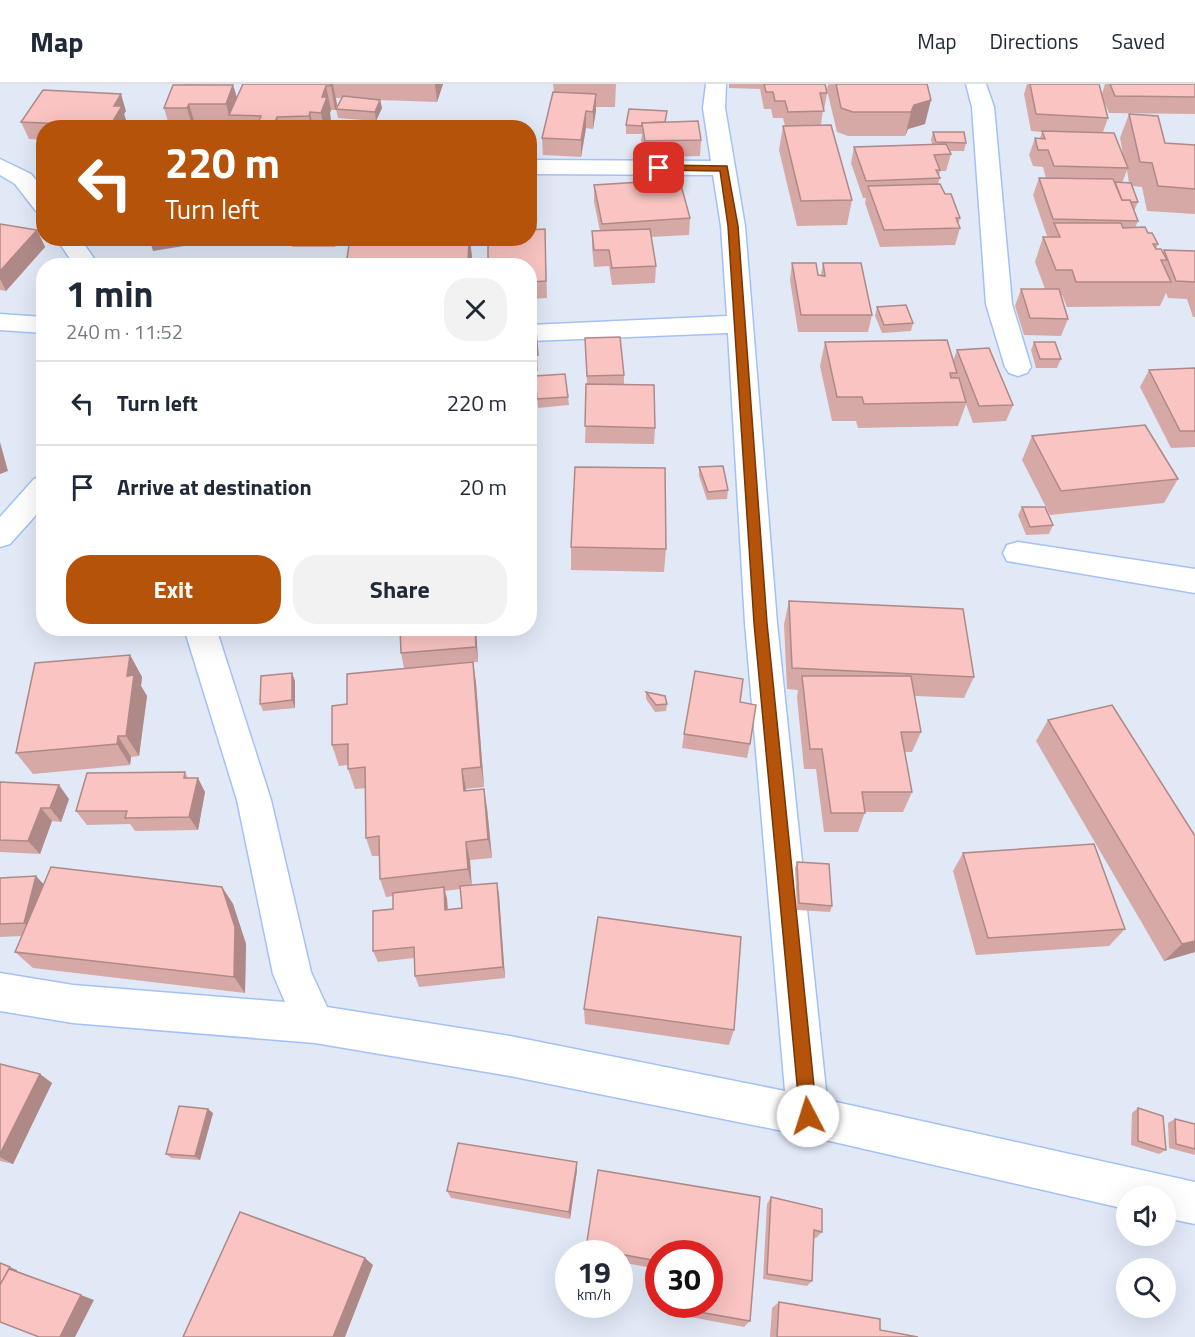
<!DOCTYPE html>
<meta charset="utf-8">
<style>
:root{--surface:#fff;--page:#f2f2f3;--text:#1f2937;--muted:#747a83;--line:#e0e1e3;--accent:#b45309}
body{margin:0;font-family:"Titillium Web",sans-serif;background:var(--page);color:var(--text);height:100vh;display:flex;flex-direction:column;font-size:22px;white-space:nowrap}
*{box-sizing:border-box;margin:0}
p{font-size:20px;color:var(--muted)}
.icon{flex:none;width:33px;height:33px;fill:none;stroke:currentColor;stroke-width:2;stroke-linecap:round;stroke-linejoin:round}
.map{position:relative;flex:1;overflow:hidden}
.drawer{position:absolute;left:36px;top:174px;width:501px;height:378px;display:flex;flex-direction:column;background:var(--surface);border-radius:24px;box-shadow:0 6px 24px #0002}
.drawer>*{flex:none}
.hud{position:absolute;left:36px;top:36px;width:501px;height:126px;border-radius:24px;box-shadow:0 6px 24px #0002;background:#b45309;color:#fff;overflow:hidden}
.controls{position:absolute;left:1116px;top:1102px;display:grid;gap:12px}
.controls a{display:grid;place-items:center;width:60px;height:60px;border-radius:50%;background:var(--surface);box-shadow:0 6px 24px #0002;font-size:30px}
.speed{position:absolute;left:555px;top:1156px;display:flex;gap:12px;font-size:30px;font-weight:700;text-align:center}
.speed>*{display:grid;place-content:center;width:78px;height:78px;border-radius:50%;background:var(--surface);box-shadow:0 6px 24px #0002;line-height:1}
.speed small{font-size:15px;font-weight:400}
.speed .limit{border:9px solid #d22;background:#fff;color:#111}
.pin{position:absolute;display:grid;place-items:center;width:51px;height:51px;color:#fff;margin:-26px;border-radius:12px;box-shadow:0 3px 9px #0006}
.me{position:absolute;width:66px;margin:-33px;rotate:355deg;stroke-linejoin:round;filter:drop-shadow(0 0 4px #0008)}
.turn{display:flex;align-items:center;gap:21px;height:126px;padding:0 30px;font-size:27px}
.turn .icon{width:78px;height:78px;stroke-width:2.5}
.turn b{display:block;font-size:42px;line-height:51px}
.round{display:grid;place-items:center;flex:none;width:63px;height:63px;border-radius:24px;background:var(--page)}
.summary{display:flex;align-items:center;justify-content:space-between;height:102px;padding:0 30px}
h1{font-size:36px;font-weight:700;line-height:45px}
.cta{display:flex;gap:12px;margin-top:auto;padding:12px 30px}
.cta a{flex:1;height:69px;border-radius:24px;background:var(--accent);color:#fff;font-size:24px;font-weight:700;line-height:69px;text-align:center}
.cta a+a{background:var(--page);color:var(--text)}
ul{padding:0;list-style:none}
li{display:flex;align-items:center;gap:18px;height:84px;padding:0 30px;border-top:2px solid var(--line)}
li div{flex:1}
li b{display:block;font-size:22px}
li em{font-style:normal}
header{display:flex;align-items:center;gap:36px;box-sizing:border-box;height:84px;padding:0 30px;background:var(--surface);border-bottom:2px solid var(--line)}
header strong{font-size:28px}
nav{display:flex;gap:33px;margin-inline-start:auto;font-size:21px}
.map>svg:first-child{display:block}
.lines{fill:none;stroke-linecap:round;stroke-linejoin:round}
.minor-casing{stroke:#a3c1f6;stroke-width:3}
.minor{fill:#fff;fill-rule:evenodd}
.wall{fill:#d6a9a7;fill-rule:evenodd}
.shaded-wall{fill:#ae8988}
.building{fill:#f9c4c2;stroke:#ae8988;stroke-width:1.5}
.route{fill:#b45309;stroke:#753606;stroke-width:1.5}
</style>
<header>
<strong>Map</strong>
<nav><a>Map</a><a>Directions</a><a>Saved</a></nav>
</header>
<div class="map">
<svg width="1195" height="1253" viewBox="0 0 1195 1253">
<rect width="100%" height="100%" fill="#e1e9f7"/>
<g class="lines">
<!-- minor casing -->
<g class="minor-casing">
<g id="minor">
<polygon points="706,0 726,0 725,24 745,142 777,539 827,1016 1195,1098 1195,1140 1166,1134 1166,1113 1126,1113 1126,1125 808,1052 510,992 315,959 73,939 0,927 0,889 73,901 285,918 273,890 237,716 184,544 216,544 271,716 311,888 327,923 510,952 785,1007 745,539 728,249 530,257 530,241 727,232 721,142 713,91 530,90 530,76 711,77 703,24"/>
<polygon points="966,0 986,0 994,23 1012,220 1031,283 1027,289 1018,292 1009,289 1005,283 986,220 972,23"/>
<polygon points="0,75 31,90 44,106 44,129 36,127 15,100 0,91"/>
<polygon points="56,154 80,154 99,182 75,182"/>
<polygon points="0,230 44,233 44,249 0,246"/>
<polygon points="44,392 44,422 10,460 0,463 0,433 34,395"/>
<polygon points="1018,458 1195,485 1195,509 1007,477 1003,469 1007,461"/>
</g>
</g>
<!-- minor -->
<use href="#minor" class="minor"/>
</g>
<!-- wall -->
<g class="wall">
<polygon points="185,0 233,1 237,14 243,0 443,0 437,18 380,16 382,24 376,37 338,34 336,25 342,14 336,14 337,21 335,26 331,26 330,29 331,38 329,44 232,44 230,37 194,37 192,41 169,41 164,24"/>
<polygon points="553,0 616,0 615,23 596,23 593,45 586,44 581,73 543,71 542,54 554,8"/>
<polygon points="729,0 825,0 827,9 824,26 823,26 821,41 852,116 847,141 797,142 779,66 783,42 785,42 783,34 773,34 771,25 764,25 760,5 729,4"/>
<polygon points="828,0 928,0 925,40 908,45 905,52 848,52 837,48 827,6"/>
<path d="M1027 0H1099L1102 10 1105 0H1195V30L1109 29 1102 13 1108 34 1103 48 1124 76 1120 54 1129 30 1165 59 1195 61V130L1147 127 1142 103 1132 102 1138 118 1134 127 1138 137 1135 144 1148 149 1158 160 1156 165 1163 169 1164 166 1195 167V233H1193L1187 215 1168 214 1166 209 1160 222 1067 223 1062 211H1060L1068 235 1061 252 1024 251 1015 222 1021 205H1045L1035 178 1043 153H1049L1050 152H1047L1033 111 1039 94H1046L1043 83 1033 82 1029 71 1035 54H1040L1042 48 1031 47 1024 10ZM1127 86 1129 99H1122Z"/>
<polygon points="126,27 124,30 127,39 125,44 44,44 44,56 29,55 21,38"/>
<polygon points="666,38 701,56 700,72 644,74 641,56 642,50 626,50 626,41"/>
<polygon points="933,48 966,59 964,67 950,67 951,70 946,87 940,87 939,93 940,94 938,100 960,134 958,141 960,144 955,161 880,163 865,119 866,114 863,114 851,79 854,63 932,60 931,56"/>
<polygon points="655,91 690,134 689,151 651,153 656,182 655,199 612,201 609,182 594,183 592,164 592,147 600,147 594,118 594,101 655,97"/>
<polygon points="0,140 37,146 45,163 6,207 0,206"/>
<polygon points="545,145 547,214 530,215 530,182 536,146"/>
<polygon points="290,154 337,154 335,163 292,163"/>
<polygon points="344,154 476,154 476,158 470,158 472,174 345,160"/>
<polygon points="792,179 818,191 821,191 823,179 872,231 868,248 798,248 790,196"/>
<polygon points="877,223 913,239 911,247 882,249 875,232"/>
<polygon points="530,246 536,246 538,287 532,288 534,322 530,322"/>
<polygon points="585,254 624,291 624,301 655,344 654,360 585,359 587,300"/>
<polygon points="825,258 953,277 957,266 1013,321 1006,337 973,339 966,320 958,342 858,344 856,337 832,337 820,282"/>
<polygon points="1034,258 1061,275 1057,284 1036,284 1031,266"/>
<polygon points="1195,284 1195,363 1171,364 1140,303 1149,286"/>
<polygon points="535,292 568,313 569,321 538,324"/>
<polygon points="1032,352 1178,395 1164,419 1050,431 1022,376"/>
<polygon points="699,383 728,406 727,415 707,416 699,392"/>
<polygon points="1022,423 1053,441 1049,450 1026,451 1018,431"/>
<polygon points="571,463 666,465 664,488 571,486"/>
<polygon points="789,517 974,593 964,614 915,612 921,648 912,668 904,668 912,708 903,728 865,728 858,748 824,748 816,685 804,685 797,613 798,606 787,605 784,540"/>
<path d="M476 544 478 578H473L476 599 484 703 466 705V707L487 724 492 774 470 776 471 801 497 799 499 811 505 894 419 903 415 892 414 874 378 878 373 867 393 825V812L386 813 380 795 379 772H372L366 754 365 704 355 705 348 685V681L339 682 332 661 347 620 404 584 401 569ZM460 805 462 824 448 826 447 815 445 807Z"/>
<polygon points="130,571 142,593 141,602 147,612 139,672 131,673 130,681 33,690 16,669"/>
<polygon points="295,597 295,624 263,627 260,620"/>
<polygon points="646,608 667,620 666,627 655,628 646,615"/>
<polygon points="740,618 750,660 747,674 682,664 684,650"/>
<polygon points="1048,636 1195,752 1195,868 1164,877 1036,657"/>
<polygon points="185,688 188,694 205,708 198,746 135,747 130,740 87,741 76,727"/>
<polygon points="0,698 69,715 61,738 52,737 40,770 0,768"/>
<polygon points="963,769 1125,845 1109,862 976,871 953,787"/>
<polygon points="797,778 832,822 830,828 797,826 795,784"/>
<polygon points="0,794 44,800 222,803 233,820 246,860 245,909 33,884 15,868 22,852 0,853"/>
<polygon points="584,925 734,946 729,961 585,940"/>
<polygon points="0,980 52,999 13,1080 0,1077"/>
<polygon points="1138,1024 1166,1066 1159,1070 1131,1061 1132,1029"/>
<polygon points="213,1029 200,1076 171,1074 166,1070"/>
<polygon points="1175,1035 1195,1040 1195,1071 1169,1064 1168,1039"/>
<polygon points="577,1086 570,1135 451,1114 447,1107"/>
<polygon points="760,1113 750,1237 744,1243 685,1232 686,1221 710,1221 710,1170 658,1170 658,1185 620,1178 620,1170 587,1170 586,1164"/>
<polygon points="771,1113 822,1148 816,1154 813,1153 812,1197 807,1202 763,1195 767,1120"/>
<polygon points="779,1218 880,1246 918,1253 770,1253 772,1224"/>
</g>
<!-- shaded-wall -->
<g class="shaded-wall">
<polygon points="331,0 333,0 337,21 335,26 331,2"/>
<polygon points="435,0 443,0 437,18"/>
<polygon points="233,1 238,17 229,31 226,20"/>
<polygon points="326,2 331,26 330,29 331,38 329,44 324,44 321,29 322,13"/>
<polygon points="121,10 126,27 124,30 127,39 125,44 110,44 114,22"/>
<polygon points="596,10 596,27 593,45 593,28"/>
<polygon points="380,16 382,24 376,37 375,28"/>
<polygon points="931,16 925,40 908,45 905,52 911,28 914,21"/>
<polygon points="189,20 194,37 192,41 187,24"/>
<polygon points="586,27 586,44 581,73 581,56"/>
<polygon points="310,28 313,44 311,44 309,32"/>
<polygon points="277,33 280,44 274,44 274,41"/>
<polygon points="37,146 45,163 6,207 0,195 0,187"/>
<polygon points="149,154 209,154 209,158 153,167"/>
<polygon points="333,154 337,154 335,163"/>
<polygon points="469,154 470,154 472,174 472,182 468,182"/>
<polygon points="0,358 8,387 0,390"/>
<polygon points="475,544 476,544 478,578 476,563"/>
<polygon points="130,571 142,593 141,602 147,612 139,672 126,652 127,592"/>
<polygon points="473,578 476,599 484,703 481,683"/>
<polygon points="292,589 295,597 295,624 292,616"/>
<polygon points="118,652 131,673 130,681 117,660"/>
<polygon points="462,685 466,705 468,726 464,707"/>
<polygon points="198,694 205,708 198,746 189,733"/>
<polygon points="59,701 69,715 61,738 50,724"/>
<polygon points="484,705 487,724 492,774 488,755"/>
<polygon points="41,724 52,737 40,770 28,757"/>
<polygon points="466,758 470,776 472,804 468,785"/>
<polygon points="36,792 47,804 37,851 24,839"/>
<polygon points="497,799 499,811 505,894 503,883"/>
<polygon points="222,803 233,820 246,860 245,909 234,893"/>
<polygon points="444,803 447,815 448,838 445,826"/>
<polygon points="1195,857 1195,868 1164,877 1182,860"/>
<polygon points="40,990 52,999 13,1080 0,1073 0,1070"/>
<polygon points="208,1025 213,1029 200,1076 195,1072"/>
<polygon points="577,1078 577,1086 570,1135 569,1128"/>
<polygon points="365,1174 373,1181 345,1253 333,1253"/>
<polygon points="0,1179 17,1186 17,1187 94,1216 75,1253 60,1253"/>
</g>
<!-- building -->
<g class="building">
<polygon points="243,0 331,0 331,2 326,2 322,13 327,13 321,29 310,28 309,32 277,33 274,41 257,41 261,32 229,31"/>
<polygon points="764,0 825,0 827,9 820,9 824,27 788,28 785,17 775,17 773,8 766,8"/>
<polygon points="836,0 927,0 931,16 914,21 911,28 853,28 841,24"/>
<polygon points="1030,0 1099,0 1108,34 1036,30"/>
<polygon points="1110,0 1195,0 1195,13 1115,12"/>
<polygon points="173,1 233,1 226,20 189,20 187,24 164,24"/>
<polygon points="43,6 121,10 114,22 122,22 110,42 21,38"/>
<polygon points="553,8 596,10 593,28 586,27 581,56 542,54"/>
<polygon points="343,12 380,16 375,28 336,25"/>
<polygon points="629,25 667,27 665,38 642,39 642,42 626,41"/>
<polygon points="1129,30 1158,32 1165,59 1195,61 1195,105 1158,102 1152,79 1140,78"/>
<polygon points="698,37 701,56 645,57 642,39"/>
<polygon points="831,41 852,116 801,117 783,42"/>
<polygon points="1042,47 1114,49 1128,84 1054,82 1048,66 1038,66 1035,54 1045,55"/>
<polygon points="933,48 964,48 966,59 936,58"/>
<polygon points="946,60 951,70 934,71 940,86 936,86 940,94 866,97 854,63"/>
<polygon points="678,90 690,134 602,140 594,101 657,97 655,91"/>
<polygon points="1039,94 1113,95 1122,116 1130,116 1138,137 1053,135"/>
<polygon points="1115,98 1131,99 1138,118 1131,118 1130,116 1122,116"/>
<polygon points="940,100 945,110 951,110 960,134 956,134 960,144 884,146 868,102"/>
<polygon points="530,138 535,138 536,146 530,146"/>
<polygon points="1054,139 1121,139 1123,144 1145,143 1148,149 1152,149 1158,160 1153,160 1156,165 1161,165 1167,176 1161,176 1171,198 1076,198 1072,186 1056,186 1043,153 1060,153"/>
<polygon points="0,140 37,146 0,187"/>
<polygon points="545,145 546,197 530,198 530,182 488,182 488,154 530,154 530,146"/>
<polygon points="650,145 656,182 612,184 609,166 594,166 592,147"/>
<polygon points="350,154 469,154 468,182 346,182"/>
<polygon points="1164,166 1195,167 1195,198 1176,197"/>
<polygon points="792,179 816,179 818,191 825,192 823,179 861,179 872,231 801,231"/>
<polygon points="1021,205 1059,205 1068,235 1030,234"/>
<polygon points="906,221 913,239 884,241 877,223"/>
<polygon points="530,246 536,246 538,271 530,271"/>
<polygon points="620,253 624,291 587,292 585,254"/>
<polygon points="947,256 957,289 950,289 951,294 959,294 966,318 864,320 862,313 837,313 825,258"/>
<polygon points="1034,258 1055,258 1061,275 1040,275"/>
<polygon points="989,264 1013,321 979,322 957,266"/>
<polygon points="530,283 531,283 533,306 530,306"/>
<polygon points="1195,284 1195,347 1180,347 1149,286"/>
<polygon points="565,290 568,313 537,315 535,292"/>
<polygon points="586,300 654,301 655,344 585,342"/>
<polygon points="1145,341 1178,395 1061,407 1032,352"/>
<polygon points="723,382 728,406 708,408 699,383"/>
<polygon points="575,383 665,384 666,465 571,463"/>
<polygon points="1022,423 1045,423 1053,441 1030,443"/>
<polygon points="789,517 963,525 974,593 792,584"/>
<polygon points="400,544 475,544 476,563 401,569"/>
<polygon points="130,571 127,592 134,591 126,652 118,652 117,660 16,669 35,579"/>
<polygon points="473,578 481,683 462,685 464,707 484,705 488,755 466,758 468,785 380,795 379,752 366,754 365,683 348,685 348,660 332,661 332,622 347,620 347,590"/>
<polygon points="695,587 743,595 740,618 756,621 750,660 684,650"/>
<polygon points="292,589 292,616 260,620 261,592"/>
<polygon points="802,592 911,592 921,648 901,648 912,708 862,708 865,729 831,729 822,665 810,665"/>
<polygon points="646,608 665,612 667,620 656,621"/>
<polygon points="1112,621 1195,752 1195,857 1182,860 1048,636"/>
<polygon points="185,688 184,694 198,694 189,733 125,734 127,727 76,727 87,689"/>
<polygon points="0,698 59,701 50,724 41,724 28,757 0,756"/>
<polygon points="1094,760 1125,845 988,854 963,769"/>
<polygon points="797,778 829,780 832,822 799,819"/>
<polygon points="51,783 222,803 235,843 234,893 15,868"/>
<polygon points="36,792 24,839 0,840 0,794"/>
<polygon points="497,799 503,883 415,892 414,863 373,867 373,827 393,825 393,809 444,803 445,826 462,824 460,802"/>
<polygon points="598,833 741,853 734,946 584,925"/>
<polygon points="0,980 40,990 0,1070"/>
<polygon points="179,1022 208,1025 195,1072 166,1070"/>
<polygon points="1138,1024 1163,1032 1166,1066 1138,1057"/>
<polygon points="1175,1035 1195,1040 1195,1065 1176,1060"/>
<polygon points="458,1059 577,1078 569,1128 447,1107"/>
<polygon points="598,1086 760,1113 750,1237 688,1226 688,1221 710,1221 710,1170 658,1170 658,1177 586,1164"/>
<polygon points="771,1113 822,1125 822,1148 814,1146 812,1197 767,1190"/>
<polygon points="240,1128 365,1174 333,1253 183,1253"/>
<polygon points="0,1179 10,1183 0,1201"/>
<polygon points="9,1185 81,1211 60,1253 39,1253 0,1238 0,1201"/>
<polygon points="779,1218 880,1235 880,1246 918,1253 777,1253"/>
</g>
<!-- route -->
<polygon class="route" points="659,81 727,82 738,142 767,539 817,1032 814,1038 808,1040 802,1038 800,1032 754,539 728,142 720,87 656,86 654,84"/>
</svg>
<div class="controls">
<a><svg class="icon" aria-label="sound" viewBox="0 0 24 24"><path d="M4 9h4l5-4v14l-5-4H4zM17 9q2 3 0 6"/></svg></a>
<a><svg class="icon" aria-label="search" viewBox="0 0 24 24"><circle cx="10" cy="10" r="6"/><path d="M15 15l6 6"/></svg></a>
</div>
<div class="speed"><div>19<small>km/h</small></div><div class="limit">30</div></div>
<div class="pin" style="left:659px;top:84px;background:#d93025"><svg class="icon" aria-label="arrive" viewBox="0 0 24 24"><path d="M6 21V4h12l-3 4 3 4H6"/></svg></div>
<svg class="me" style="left:808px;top:1032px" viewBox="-20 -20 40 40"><circle r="19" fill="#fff"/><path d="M0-13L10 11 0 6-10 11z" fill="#b45309"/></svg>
<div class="hud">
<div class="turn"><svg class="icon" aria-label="left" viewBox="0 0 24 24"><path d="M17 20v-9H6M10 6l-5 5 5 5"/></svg><div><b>220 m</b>Turn left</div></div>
</div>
<section class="drawer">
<div class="summary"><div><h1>1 min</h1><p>240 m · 11:52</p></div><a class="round"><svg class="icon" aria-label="close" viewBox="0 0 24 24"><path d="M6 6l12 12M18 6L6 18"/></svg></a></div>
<ul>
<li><svg class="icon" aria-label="left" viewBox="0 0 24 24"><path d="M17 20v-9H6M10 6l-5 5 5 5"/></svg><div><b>Turn left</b></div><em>220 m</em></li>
<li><svg class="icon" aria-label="arrive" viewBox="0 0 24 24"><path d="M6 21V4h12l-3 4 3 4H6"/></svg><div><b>Arrive at destination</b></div><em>20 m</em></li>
</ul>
<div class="cta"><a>Exit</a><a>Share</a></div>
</section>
</div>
